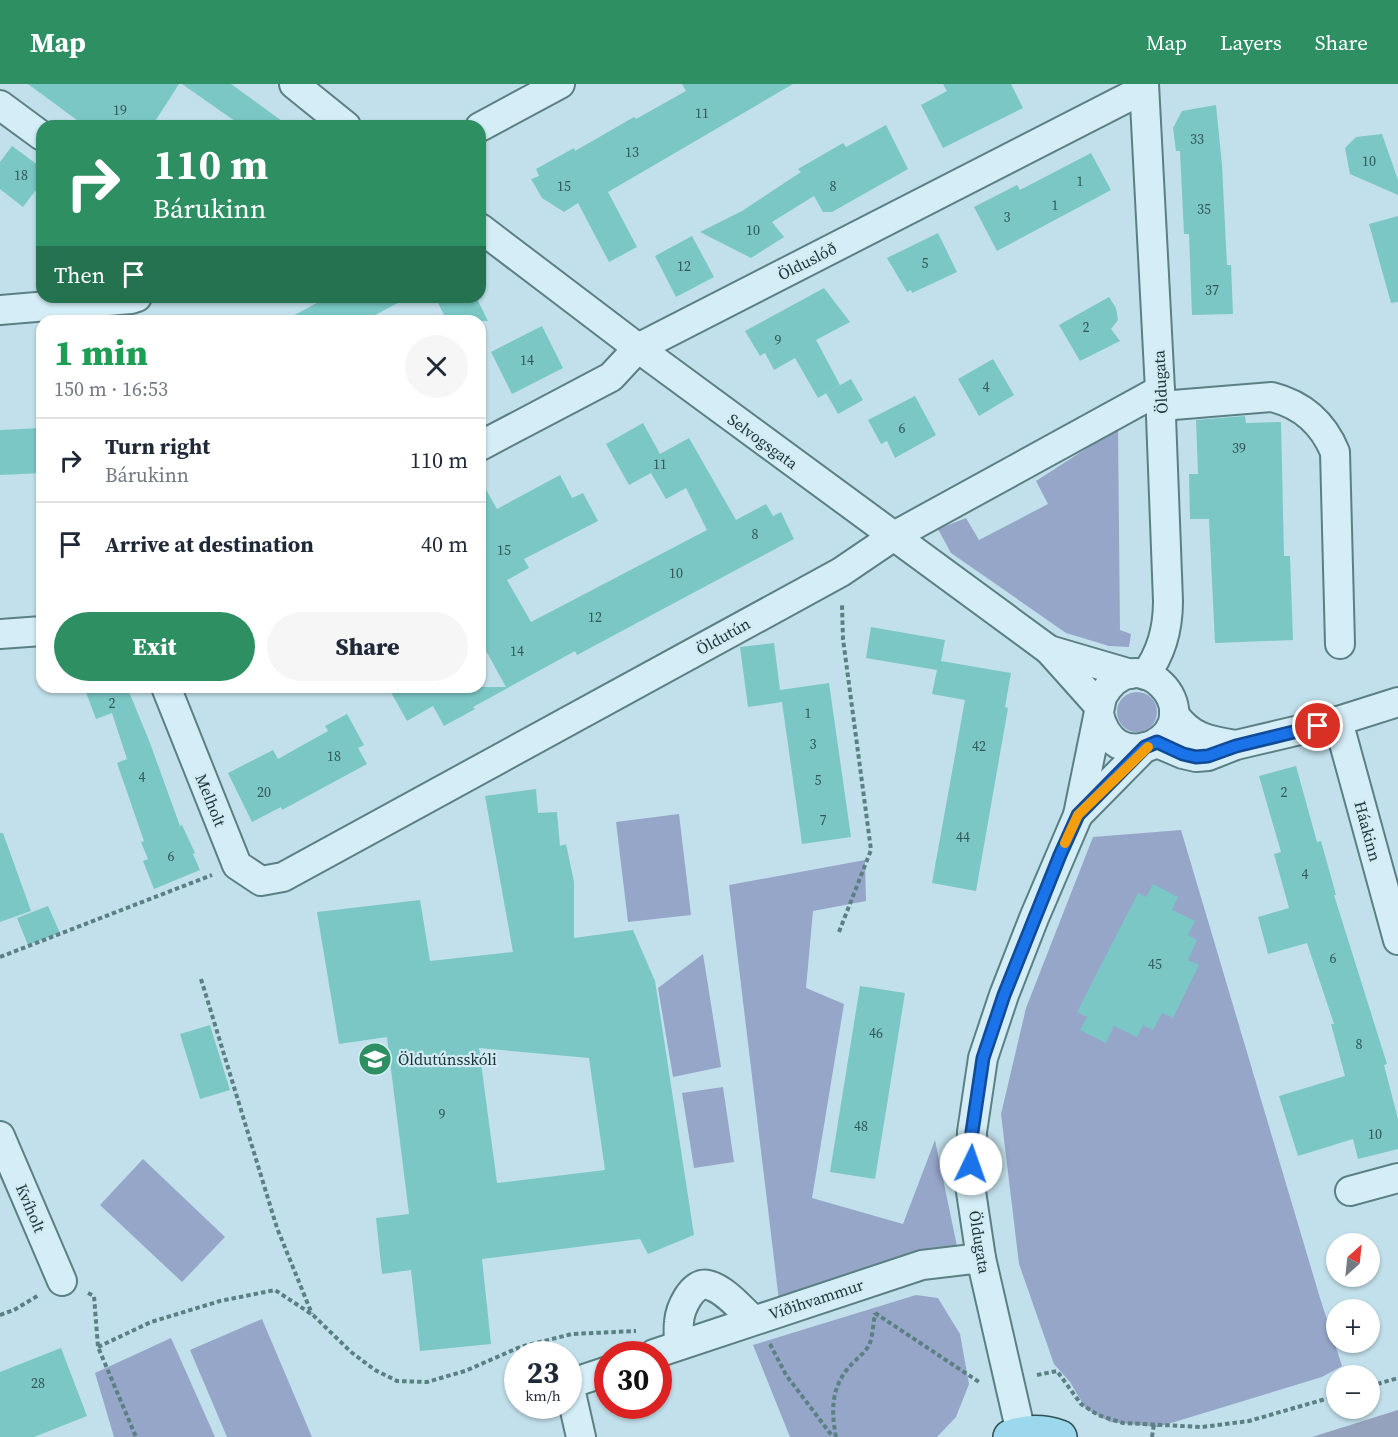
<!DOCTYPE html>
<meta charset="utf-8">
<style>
:root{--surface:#fff;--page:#f6f6f7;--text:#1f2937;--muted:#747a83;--line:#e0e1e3;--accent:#2e8f63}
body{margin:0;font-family:"Source Serif 4",serif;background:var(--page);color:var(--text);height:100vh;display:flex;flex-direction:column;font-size:22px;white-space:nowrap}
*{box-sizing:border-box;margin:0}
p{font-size:20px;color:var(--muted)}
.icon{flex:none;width:33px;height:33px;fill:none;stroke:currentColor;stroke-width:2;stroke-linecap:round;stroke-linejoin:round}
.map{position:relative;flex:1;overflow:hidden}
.drawer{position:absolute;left:36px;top:231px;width:450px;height:378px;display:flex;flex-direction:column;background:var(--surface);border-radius:18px;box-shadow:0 2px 4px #0004}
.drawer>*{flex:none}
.banner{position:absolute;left:36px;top:36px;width:450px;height:183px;border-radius:18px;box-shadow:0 2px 4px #0004;background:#2e8f63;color:#fff;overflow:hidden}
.needle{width:39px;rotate:27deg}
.tools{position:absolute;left:1326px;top:1149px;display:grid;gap:12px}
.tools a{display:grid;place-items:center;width:54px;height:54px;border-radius:50%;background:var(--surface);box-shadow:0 2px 4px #0004;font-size:30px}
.speed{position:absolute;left:504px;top:1257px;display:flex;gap:12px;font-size:30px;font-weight:700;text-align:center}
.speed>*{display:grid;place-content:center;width:78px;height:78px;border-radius:50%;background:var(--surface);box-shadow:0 2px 4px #0004;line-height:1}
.speed small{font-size:15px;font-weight:400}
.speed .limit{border:9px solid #d22;background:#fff;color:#111}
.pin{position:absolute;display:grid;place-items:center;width:51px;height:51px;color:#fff;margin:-26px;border:3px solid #fff;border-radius:50%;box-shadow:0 2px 6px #0007}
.me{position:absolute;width:66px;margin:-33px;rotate:3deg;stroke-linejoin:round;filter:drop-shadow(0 0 4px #0008)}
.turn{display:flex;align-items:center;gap:21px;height:126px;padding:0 18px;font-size:27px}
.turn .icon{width:78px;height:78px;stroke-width:2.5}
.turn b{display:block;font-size:42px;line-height:51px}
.then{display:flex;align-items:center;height:57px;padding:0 18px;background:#0003;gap:12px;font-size:22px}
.round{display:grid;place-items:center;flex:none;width:63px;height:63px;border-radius:32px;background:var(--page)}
.head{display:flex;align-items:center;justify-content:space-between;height:102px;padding:0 18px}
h1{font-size:36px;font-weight:800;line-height:45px;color:#1e9e55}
.primary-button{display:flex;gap:12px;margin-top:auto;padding:12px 18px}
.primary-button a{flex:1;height:69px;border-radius:36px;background:var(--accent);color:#fff;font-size:24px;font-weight:800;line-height:69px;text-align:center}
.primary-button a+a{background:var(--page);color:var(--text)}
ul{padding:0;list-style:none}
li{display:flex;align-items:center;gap:18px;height:84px;padding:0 18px;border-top:2px solid var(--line)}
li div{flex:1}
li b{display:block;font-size:22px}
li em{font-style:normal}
header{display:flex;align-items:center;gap:36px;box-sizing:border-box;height:84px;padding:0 30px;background:var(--accent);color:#fff}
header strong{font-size:28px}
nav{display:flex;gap:33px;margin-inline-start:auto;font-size:21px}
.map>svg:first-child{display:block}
.green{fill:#96a6c8}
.cemetery{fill:#95a2bd}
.building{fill:#7ac7c5;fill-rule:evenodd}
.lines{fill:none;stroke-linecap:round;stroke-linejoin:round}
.minor-casing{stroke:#5a8083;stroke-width:32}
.major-casing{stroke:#2e5051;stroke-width:36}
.path{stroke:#5a8083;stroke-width:4;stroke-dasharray:4.5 3;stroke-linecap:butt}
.minor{stroke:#d4edf6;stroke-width:28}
.major{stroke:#9bd8ed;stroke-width:33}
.route-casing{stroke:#114b97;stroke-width:15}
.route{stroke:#1a73e8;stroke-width:10}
.slow{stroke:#f59e0b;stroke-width:10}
.labels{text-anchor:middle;stroke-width:4.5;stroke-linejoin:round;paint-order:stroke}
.number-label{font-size:14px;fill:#345858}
.street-label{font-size:16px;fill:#1d3334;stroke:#d1eaf3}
.poi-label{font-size:16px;fill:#1d3334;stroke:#d1eaf3;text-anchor:start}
</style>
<header>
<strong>Map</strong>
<nav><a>Map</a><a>Layers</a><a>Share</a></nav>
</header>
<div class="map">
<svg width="1398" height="1353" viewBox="0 0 1398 1353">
<rect width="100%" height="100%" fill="#c2e0eb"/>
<!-- green -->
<g class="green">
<polygon points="1118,344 1120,546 1131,550 1129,563 1109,562 1066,549 951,469 938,445 966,434 979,456 1048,420 1036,397"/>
<circle cx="1137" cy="628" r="20"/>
<polygon points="679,730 691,831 628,838 616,738"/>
<polygon points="1181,746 1320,1214 1342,1282 1322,1293 1158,1343 1110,1338 1086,1325 1070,1298 1054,1280 1019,1180 1001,1030 1026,924 1093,753"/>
<polygon points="865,776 866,817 813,827 806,904 844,920 812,1114 903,1140 935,1056 959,1172 780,1225 729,801"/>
<polygon points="703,870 721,983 673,993 658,904"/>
<polygon points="723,1003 734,1078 694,1084 682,1009"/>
<polygon points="143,1075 225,1153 182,1198 100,1121"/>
<polygon points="916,1211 938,1214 960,1250 969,1300 956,1333 937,1353 790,1353 753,1261"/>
<polygon points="262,1235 312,1353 227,1353 190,1266"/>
<polygon points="171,1254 215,1353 114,1353 95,1289"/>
</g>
<!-- cemetery -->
<polygon class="cemetery" points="1398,1326 1398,1353 1312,1353"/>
<!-- building -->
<g class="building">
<polygon points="28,0 179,0 152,42 85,42"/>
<polygon points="182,0 231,0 289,42 242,42"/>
<polygon points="682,0 793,0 608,108 637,163 609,178 578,119 564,128 542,114 531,95 539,92 536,85 574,64 575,67 634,33 636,35 686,7"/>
<polygon points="943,0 1011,0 1023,24 943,64 921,21 947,7"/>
<polygon points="1216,21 1222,81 1227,181 1231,181 1233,230 1192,231 1189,150 1184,150 1180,67 1176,67 1173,44 1182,27"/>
<polygon points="886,41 908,85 832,128 823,128 814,112 772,138 784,153 751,174 700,148 742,127 801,88 798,85 843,59 846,63"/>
<polygon points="1382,50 1398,96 1398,111 1350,90 1345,64 1356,53"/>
<polygon points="12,62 42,84 42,98 23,123 0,105 0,78"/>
<polygon points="1091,69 1111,106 997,167 974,123 1017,101 1020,106"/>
<polygon points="1398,132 1398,218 1391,219 1369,140"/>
<polygon points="938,149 957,188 912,209 911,206 907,208 887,174"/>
<polygon points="692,152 714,193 676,213 655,172"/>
<polygon points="824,204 850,238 816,256 840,301 818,314 795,274 774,286 765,269 760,272 745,247"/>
<polygon points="328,213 409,213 364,237 283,237"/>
<polygon points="435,213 476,213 488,237 447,237"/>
<polygon points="1109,213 1116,224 1118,236 1111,245 1120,257 1080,277 1059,241"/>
<polygon points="542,242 563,284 512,310 491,268"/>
<polygon points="993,275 1014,311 979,332 958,295"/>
<polygon points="851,295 863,316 838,330 826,309"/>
<polygon points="915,312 936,351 895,374 887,357 881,360 868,336"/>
<polygon points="1245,332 1246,339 1281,338 1284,472 1290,472 1293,556 1215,559 1209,435 1190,435 1189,390 1198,390 1196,336"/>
<polygon points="643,339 660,370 689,354 736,436 766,420 773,432 781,428 794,455 577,571 575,567 473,623 475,625 444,642 433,622 407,637 388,603 506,603 480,556 480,395 497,425 560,391 572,414 583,409 598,437 524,475 529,484 507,496 531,538 707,446 686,404 666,415 651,389 629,401 606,360"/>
<polygon points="42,344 42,389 0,391 0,346"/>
<polygon points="871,543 945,556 941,577 1011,589 1005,623 1008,624 976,807 932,799 965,616 932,610 937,586 866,574"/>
<polygon points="774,559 780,606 829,599 851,753 802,760 782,618 748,623 740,563"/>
<polygon points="84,603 127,603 150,659 180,742 182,741 195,769 193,770 200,786 154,805 143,777 148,775 141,758 144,757 117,679 127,675 112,629 96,635"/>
<polygon points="347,630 364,661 358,664 367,680 282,726 281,723 252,738 228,689 273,666 278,675 328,647 325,642"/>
<polygon points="1296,682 1317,758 1321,757 1336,811 1334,811 1387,980 1384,981 1398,1035 1398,1065 1358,1075 1353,1055 1298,1072 1279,1012 1345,992 1331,940 1334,940 1307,859 1268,870 1258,833 1289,824 1274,770 1281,768 1259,692"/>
<path d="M536 705 538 729 557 728 560 762 566 760 574 798V854L633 846 655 897 694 1151 648 1170 640 1155 482 1175 491 1260 420 1267 411 1186 382 1190 376 1134 409 1130 387 953 339 960 317 828 420 816 430 877 513 868 485 712ZM479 964 589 974 605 1086 497 1099Z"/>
<polygon points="0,749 3,749 31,827 0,838"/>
<polygon points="1153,800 1178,813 1172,826 1195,837 1188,851 1197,856 1188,876 1199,881 1173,934 1162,929 1153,946 1143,941 1137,953 1114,942 1106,959 1080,946 1087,933 1077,928 1138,809 1146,813"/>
<polygon points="48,822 60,849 28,861 17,834"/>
<polygon points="860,902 905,909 875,1095 830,1088"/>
<polygon points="210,941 230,1006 200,1015 180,950"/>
<polygon points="61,1264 87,1332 34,1353 0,1353 0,1288"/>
</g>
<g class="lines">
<!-- minor casing -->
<g class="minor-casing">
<g id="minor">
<polyline points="294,0 346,42"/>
<path d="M1144 0 1160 306 1168 517C1168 545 1162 569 1145 591"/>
<polyline points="0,21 42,52"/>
<polyline points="480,43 560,0"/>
<polyline points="480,144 638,264 1049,566 1099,622"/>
<polyline points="0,226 131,215 137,213"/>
<path d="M1161 322 1272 313C1303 321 1323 339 1335 368L1340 560"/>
<polyline points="480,362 611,293 638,264 1144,5"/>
<polyline points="0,550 42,547"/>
<polyline points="1049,566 1131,590"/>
<polyline points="166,603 237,781 261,797 283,793 841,488 894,452 1160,306"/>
<path d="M1174 630C1191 654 1209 657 1236 661"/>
<polyline points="1338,637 1398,856"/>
<polyline points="1157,659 1183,670 1196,673 1208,672 1236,661 1338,637 1398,618"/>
<polyline points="1078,731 1145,663"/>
<polyline points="0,1052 62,1197"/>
<polyline points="1350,1107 1398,1094"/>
<path d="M679 1261C679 1254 678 1246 679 1238 680 1225 692 1197 708 1201 725 1205 741 1225 753 1236"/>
<polyline points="654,1270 922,1181 981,1174"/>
<path d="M1021 1349 981 1174 970 1101 972 1048 983 974 1004 911 1034 834 1078 731 1102 613C1136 550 1210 628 1154 660 1143 666 1129 666 1118 660 1107 653 1102 643 1099 630"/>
<polyline points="581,1353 569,1300 608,1287"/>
</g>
</g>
<!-- major casing -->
<g class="major-casing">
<path id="major" d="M1010 1353C1027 1347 1043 1347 1060 1353"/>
</g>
<!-- path -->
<g class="path">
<polyline points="839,848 871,766 843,555 842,521"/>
<polyline points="0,873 212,791"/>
<polyline points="201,895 277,1144 312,1230"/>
<polyline points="88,1209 94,1212 98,1263 136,1353"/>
<polyline points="875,1229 979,1298"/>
<polyline points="0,1231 14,1226 39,1211"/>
<polyline points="770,1260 786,1291 833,1353"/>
<polyline points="98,1263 151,1238 220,1217 275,1206 313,1231 351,1268 375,1286 397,1297 427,1298 465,1287 520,1263 572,1250 636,1247"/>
<polyline points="1037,1291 1057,1287 1081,1320 1098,1331 1123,1339 1202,1343 1249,1337 1336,1312"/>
<polyline points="1370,1302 1398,1294"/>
<path d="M836 1353C831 1327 831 1303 850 1282 855 1276 865 1269 869 1261 872 1256 874 1236 875 1229"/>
<polyline points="1152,1353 1154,1340"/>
</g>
<!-- minor -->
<use href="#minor" class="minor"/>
<!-- major -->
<use href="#major" class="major"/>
</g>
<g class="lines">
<!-- route casing -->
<g class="route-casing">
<polyline id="route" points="971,1080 972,1048 983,974 1004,911 1060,771 1078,731 1145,663 1157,658 1183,670 1196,673 1208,672 1236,662 1318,642"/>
</g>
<!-- route -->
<use href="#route" class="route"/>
<!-- slow -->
<polyline class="slow" points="1065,759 1078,731 1148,663"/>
</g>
<!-- icons -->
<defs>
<g id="school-disc" transform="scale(1.725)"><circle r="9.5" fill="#2e8f63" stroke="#d1eaf3"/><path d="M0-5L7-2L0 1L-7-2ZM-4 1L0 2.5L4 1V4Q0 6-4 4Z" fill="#fff"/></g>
</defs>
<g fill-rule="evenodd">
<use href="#school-disc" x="375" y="975"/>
</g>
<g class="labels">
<!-- number labels -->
<g class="number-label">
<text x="120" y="31">19</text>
<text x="702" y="34">11</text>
<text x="1197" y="60">33</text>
<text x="632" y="73">13</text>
<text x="1369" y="82">10</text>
<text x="21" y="96">18</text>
<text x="1080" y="102">1</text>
<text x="564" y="107">15</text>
<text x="833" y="107">8</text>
<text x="1055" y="126">1</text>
<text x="1204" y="130">35</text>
<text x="1007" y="138">3</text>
<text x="753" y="151">10</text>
<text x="925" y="184">5</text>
<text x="684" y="187">12</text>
<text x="1212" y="211">37</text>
<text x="1086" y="248">2</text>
<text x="778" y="261">9</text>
<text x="527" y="281">14</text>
<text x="986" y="308">4</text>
<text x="902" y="349">6</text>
<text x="1239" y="369">39</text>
<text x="660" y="385">11</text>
<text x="755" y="455">8</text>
<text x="504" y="471">15</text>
<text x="676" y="494">10</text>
<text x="595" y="538">12</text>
<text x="517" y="572">14</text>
<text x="112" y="624">2</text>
<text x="808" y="634">1</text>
<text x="813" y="665">3</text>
<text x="979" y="667">42</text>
<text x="334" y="677">18</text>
<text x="142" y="698">4</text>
<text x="818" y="701">5</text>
<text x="264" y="713">20</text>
<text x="1284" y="713">2</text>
<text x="823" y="741">7</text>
<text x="963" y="758">44</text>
<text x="171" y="777">6</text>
<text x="1305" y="795">4</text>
<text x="1333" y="879">6</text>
<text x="1155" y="885">45</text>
<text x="876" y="954">46</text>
<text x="1359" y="965">8</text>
<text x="442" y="1035">9</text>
<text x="861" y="1047">48</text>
<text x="1375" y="1055">10</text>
<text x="38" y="1304">28</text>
</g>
<!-- street labels -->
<g class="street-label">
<text transform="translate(807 177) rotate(-27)" y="6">Ölduslóð</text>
<text transform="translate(1160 298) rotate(-93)" y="6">Öldugata</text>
<text transform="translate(763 357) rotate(36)" y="6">Selvogsgata</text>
<text transform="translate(723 552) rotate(-29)" y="6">Öldutún</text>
<text transform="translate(211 716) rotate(68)" y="6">Melholt</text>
<text transform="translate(1368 747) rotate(75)" y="6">Háakinn</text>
<text transform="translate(31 1124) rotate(67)" y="6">Kvíholt</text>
<text transform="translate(980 1158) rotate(81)" y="6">Öldugata</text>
<text transform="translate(816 1215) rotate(-18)" y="6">Víðihvammur</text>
</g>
<!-- poi labels -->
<g class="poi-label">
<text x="398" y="981">Öldutúnsskóli</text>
</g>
</g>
</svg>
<div class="tools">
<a><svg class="needle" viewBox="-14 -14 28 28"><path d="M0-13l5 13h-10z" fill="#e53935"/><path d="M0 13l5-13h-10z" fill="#747a83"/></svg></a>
<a>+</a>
<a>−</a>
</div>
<div class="speed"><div>23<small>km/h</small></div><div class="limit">30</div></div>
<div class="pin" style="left:1318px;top:642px;background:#d93025"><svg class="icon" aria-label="arrive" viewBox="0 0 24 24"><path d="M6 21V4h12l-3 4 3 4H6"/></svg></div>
<svg class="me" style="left:971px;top:1080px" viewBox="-20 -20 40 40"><circle r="19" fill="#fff"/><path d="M0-13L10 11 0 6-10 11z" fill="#1a73e8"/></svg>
<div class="banner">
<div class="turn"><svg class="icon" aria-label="right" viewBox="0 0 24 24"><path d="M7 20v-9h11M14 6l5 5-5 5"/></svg><div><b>110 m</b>Bárukinn</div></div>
<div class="then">Then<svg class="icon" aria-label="arrive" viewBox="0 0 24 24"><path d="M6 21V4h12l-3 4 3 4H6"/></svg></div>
</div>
<section class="drawer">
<div class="head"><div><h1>1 min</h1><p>150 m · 16:53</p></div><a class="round"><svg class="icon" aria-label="close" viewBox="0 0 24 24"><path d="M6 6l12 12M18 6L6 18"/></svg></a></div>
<ul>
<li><svg class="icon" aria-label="right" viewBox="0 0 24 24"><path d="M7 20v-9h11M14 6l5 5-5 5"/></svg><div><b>Turn right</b><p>Bárukinn</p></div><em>110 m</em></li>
<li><svg class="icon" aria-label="arrive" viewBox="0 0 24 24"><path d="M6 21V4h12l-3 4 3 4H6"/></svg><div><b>Arrive at destination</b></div><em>40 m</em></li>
</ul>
<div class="primary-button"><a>Exit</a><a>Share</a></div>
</section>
</div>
